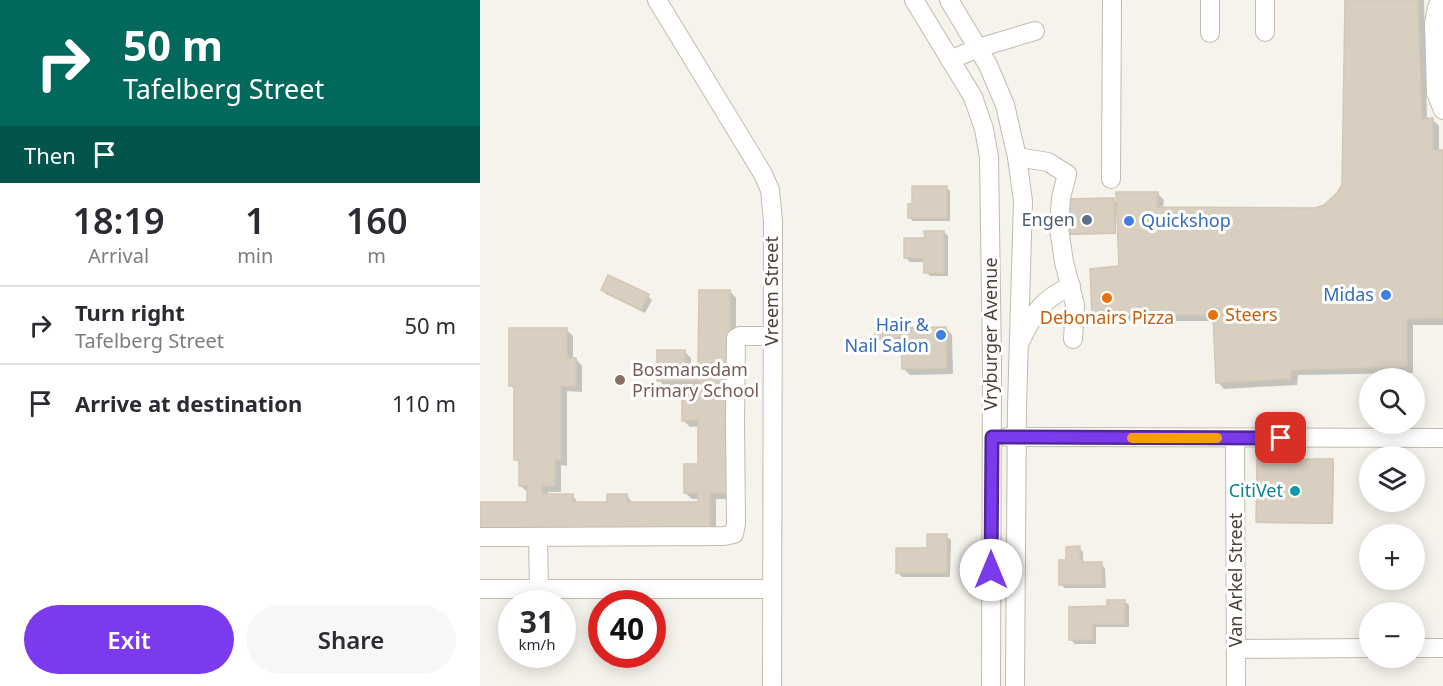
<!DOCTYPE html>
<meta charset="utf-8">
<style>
:root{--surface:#fff;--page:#f7f7f7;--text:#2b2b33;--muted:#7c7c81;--line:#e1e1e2;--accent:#7c3aed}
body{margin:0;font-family:"Noto Sans",sans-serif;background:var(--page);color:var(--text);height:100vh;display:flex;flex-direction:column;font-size:22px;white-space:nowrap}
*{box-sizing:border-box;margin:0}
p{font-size:20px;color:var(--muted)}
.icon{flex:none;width:33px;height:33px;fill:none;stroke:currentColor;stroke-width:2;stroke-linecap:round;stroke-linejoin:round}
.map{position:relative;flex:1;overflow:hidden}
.drawer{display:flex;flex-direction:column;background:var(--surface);width:480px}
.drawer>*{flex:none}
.guide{background:#00695c;color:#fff;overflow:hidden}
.buttons{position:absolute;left:879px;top:368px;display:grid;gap:12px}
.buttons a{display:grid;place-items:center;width:66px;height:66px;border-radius:50%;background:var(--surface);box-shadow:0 3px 15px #0003;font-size:30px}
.speed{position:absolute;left:18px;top:590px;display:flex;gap:12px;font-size:30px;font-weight:700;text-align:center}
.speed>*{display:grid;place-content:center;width:78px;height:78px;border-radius:50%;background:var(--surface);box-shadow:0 3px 15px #0003;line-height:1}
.speed small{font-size:15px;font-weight:400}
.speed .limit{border:9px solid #d22;background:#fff;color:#111}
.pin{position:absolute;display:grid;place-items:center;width:51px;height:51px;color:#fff;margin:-26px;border-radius:12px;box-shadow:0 3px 9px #0006}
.me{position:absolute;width:66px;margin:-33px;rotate:0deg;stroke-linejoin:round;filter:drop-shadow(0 0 4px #0008)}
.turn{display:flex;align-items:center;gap:21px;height:126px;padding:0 24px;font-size:27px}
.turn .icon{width:78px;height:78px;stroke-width:2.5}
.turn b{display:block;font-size:42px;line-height:51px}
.then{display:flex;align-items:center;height:57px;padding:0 24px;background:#0003;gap:12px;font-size:22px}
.eta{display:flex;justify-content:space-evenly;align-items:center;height:102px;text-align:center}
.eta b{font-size:36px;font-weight:600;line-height:42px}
.action{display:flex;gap:12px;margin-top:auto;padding:12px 24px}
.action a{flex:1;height:69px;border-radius:36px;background:var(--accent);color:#fff;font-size:24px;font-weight:600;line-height:69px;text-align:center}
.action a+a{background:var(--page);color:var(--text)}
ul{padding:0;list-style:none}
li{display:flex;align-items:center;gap:18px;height:78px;padding:0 24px;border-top:2px solid var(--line)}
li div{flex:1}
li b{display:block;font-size:22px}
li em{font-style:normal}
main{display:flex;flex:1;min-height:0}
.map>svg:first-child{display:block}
.shadow{fill:#0003}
.building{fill:#d8cfc1;stroke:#d3c7b4;stroke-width:1.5}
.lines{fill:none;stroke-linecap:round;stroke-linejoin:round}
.minor-casing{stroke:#c2bbae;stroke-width:20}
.minor{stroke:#fff;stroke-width:18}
.route-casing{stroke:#51269a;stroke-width:15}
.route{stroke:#7c3aed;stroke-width:10}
.slow{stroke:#f59e0b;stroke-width:10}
.service-dot{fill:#5c6f8a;stroke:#fff;stroke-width:2}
.shop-dot{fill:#3f7fe0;stroke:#fff;stroke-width:2}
.food-dot{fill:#e8710a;stroke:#fff;stroke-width:2}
.education-dot{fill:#8d6e63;stroke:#fff;stroke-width:2}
.culture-dot{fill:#0f9aa8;stroke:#fff;stroke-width:2}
.labels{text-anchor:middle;stroke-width:6;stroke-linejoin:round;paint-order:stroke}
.service-label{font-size:18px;fill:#4e5e75;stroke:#fff;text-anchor:end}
.shop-label{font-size:18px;fill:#366cbe;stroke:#fff;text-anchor:end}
.street-label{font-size:18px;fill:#4b4439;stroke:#fff}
.food-label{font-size:18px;fill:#c56008;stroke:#fff;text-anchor:start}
.education-label{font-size:18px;fill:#785e54;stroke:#fff;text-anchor:start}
.culture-label{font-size:18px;fill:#0d838f;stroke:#fff;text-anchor:end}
</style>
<main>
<section class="drawer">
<div class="guide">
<div class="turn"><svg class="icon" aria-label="right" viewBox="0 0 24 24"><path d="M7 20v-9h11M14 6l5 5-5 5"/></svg><div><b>50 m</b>Tafelberg Street</div></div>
<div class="then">Then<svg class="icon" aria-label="arrive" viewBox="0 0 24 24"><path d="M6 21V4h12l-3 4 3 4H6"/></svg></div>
</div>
<div class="eta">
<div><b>18:19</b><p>Arrival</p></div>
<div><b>1</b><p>min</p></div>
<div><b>160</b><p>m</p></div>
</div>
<ul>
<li><svg class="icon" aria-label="right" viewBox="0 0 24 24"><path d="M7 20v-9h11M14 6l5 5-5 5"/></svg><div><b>Turn right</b><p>Tafelberg Street</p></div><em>50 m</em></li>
<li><svg class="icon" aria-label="arrive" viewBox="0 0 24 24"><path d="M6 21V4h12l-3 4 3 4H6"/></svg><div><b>Arrive at destination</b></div><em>110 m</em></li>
</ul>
<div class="action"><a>Exit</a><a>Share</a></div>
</section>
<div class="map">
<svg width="963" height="686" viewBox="0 0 963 686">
<rect width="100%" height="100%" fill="#f6f3ec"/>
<!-- shadow -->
<g class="shadow">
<polygon points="866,0 944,0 947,120 953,120 959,126 959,152 963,152 963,325 933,325 933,373 818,375 817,385 744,389 738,382 735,321 620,321 613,314 641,268 677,193 684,200 683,209 835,209 844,206 859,194 863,185"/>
<polygon points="466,187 470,191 470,221 433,221 429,217"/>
<polygon points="633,200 636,202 636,234 589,235 587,233"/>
<polygon points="464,232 468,236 468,276 450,276 446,272 446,262 430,262 426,258"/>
<polygon points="122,290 168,296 172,300 165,313 126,294"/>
<polygon points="250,291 256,298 256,499 236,499 236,539 0,504 48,504 48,493 41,486 41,464 35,459 36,390 30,385 86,329 93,336 93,359 96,359 102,366 102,392 87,391 87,466 81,465 81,492 68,492 68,495 92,495 99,504 128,504 147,495 153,504 220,504 220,499 212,499 205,493 220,465 220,426 210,427 203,420 220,390 220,387 185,387 179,380 204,351 211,358 211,371 220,371"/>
<polygon points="466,328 472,335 473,374 430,375 423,368 423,343 403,343 396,337"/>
<polygon points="853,461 854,463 853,524 779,523 777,521"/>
<polygon points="466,536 471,540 470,577 422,577 418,573"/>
<polygon points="599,548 603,552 603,562 621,564 625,568 626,588 585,588 580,584 588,562"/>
<polygon points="644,601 649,605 649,627 616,627 616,644 595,644 591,640 628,608"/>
</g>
<!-- building -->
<g class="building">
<polygon points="865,0 938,0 942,119 953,118 953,150 963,150 963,318 927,319 927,367 812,370 811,379 736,383 733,315 612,315 610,269 639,266 636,192 678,192 677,207 835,208 844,205 857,193 862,185"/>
<polygon points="432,186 467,186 467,218 428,218 428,204 432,204"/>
<polygon points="634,198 635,233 586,234 585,199"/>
<polygon points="444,231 464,231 464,273 444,273 444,259 424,258 424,238 445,238"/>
<polygon points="128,275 169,294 161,310 121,290"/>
<polygon points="219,290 250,290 250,493 230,493 230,533 0,533 0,502 47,502 47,486 39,486 39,460 34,460 34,386 29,386 29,328 87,328 87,358 96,358 96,386 81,386 81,460 75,460 75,486 62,486 62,494 93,494 93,502 127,502 127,494 147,494 147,502 218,502 218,493 204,493 204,464 218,464 218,420 202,421 202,389 218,389 218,381 177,381 177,350 205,350 205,369 218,369"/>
<polygon points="466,327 467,368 422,369 421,337 395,338 395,328"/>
<polygon points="777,459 853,459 852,523 776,522"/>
<polygon points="447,534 467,534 467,573 416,573 416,548 447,548"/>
<polygon points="600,546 600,560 603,560 603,562 622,562 622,584 579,585 579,560 586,560 586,547"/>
<polygon points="627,600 645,600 645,624 613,624 613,640 589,640 589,607 627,606"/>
</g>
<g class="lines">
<!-- minor casing -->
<g class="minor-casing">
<g id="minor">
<polyline points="177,0 283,174 290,190 293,221 292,686"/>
<polyline points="434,0 493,97 504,129 509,157 512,365 511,686"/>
<polyline points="469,0 508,65 525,105 537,157 543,201 537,407 535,686"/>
<polyline points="963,2 957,7 954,24 956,93 963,110"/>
<polyline points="785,32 785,0"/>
<polyline points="730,33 730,0"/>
<polyline points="470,60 498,48 555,31"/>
<polyline points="537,157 568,162 587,174 581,198 579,228 584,262 595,305 593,339"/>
<polyline points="631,179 632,0"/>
<path d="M541 340C555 311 561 300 591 286"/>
<polyline points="527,437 963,438"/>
<polyline points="755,438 756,686"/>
<polyline points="0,537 244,536 254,534 256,523 255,422 256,338 260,336 292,336"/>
<polyline points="58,537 59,589"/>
<polyline points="0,589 291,589"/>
<polyline points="934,648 963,648"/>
<polyline points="756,649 890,648"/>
</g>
</g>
<!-- minor -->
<use href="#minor" class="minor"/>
</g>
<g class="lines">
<!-- route casing -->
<g class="route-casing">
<polyline id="route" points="511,570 512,437 801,438"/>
</g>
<!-- route -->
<use href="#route" class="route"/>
<!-- slow -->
<polyline class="slow" points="652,438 737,438"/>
</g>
<!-- markers -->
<circle class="service-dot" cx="607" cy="220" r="6"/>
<g class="shop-dot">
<circle cx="649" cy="221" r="6"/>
<circle cx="906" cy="295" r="6"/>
<circle cx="461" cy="335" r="6"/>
</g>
<g class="food-dot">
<circle cx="627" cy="298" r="6"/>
<circle cx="733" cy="315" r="6"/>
</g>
<circle class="education-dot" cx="140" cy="380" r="6"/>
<circle class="culture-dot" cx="815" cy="491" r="6"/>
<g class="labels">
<!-- service labels -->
<g class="service-label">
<text x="595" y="226">Engen</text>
</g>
<!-- shop labels -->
<g class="shop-label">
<text x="661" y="227" text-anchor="start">Quickshop</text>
<text x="894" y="301">Midas</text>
<text x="449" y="331">Hair &amp;<tspan x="449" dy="21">Nail Salon</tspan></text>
</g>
<!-- street labels -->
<g class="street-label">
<text transform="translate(292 291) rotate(-90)" y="6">Vreem Street</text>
<text transform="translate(511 334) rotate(-90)" y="6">Vryburger Avenue</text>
<text transform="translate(756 580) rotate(-90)" y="6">Van Arkel Street</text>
</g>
<!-- food labels -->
<g class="food-label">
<text x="745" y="321">Steers</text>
<text x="627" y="324" text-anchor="middle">Debonairs Pizza</text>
</g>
<!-- education labels -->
<g class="education-label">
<text x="152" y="376">Bosmansdam<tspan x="152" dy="21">Primary School</tspan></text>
</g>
<!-- culture labels -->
<g class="culture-label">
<text x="803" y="497">CitiVet</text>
</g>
</g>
</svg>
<div class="buttons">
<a><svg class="icon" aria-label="search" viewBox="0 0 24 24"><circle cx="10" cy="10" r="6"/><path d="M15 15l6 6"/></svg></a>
<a><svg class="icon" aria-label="layers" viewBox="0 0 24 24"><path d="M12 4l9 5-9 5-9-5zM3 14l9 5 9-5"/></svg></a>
<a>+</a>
<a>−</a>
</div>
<div class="speed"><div>31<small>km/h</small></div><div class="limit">40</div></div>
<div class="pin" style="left:801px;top:438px;background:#d93025"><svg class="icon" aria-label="arrive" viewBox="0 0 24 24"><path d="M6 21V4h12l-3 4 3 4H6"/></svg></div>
<svg class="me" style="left:511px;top:570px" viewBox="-20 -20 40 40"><circle r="19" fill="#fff"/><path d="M0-13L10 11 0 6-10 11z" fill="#7c3aed"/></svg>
</div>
</main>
